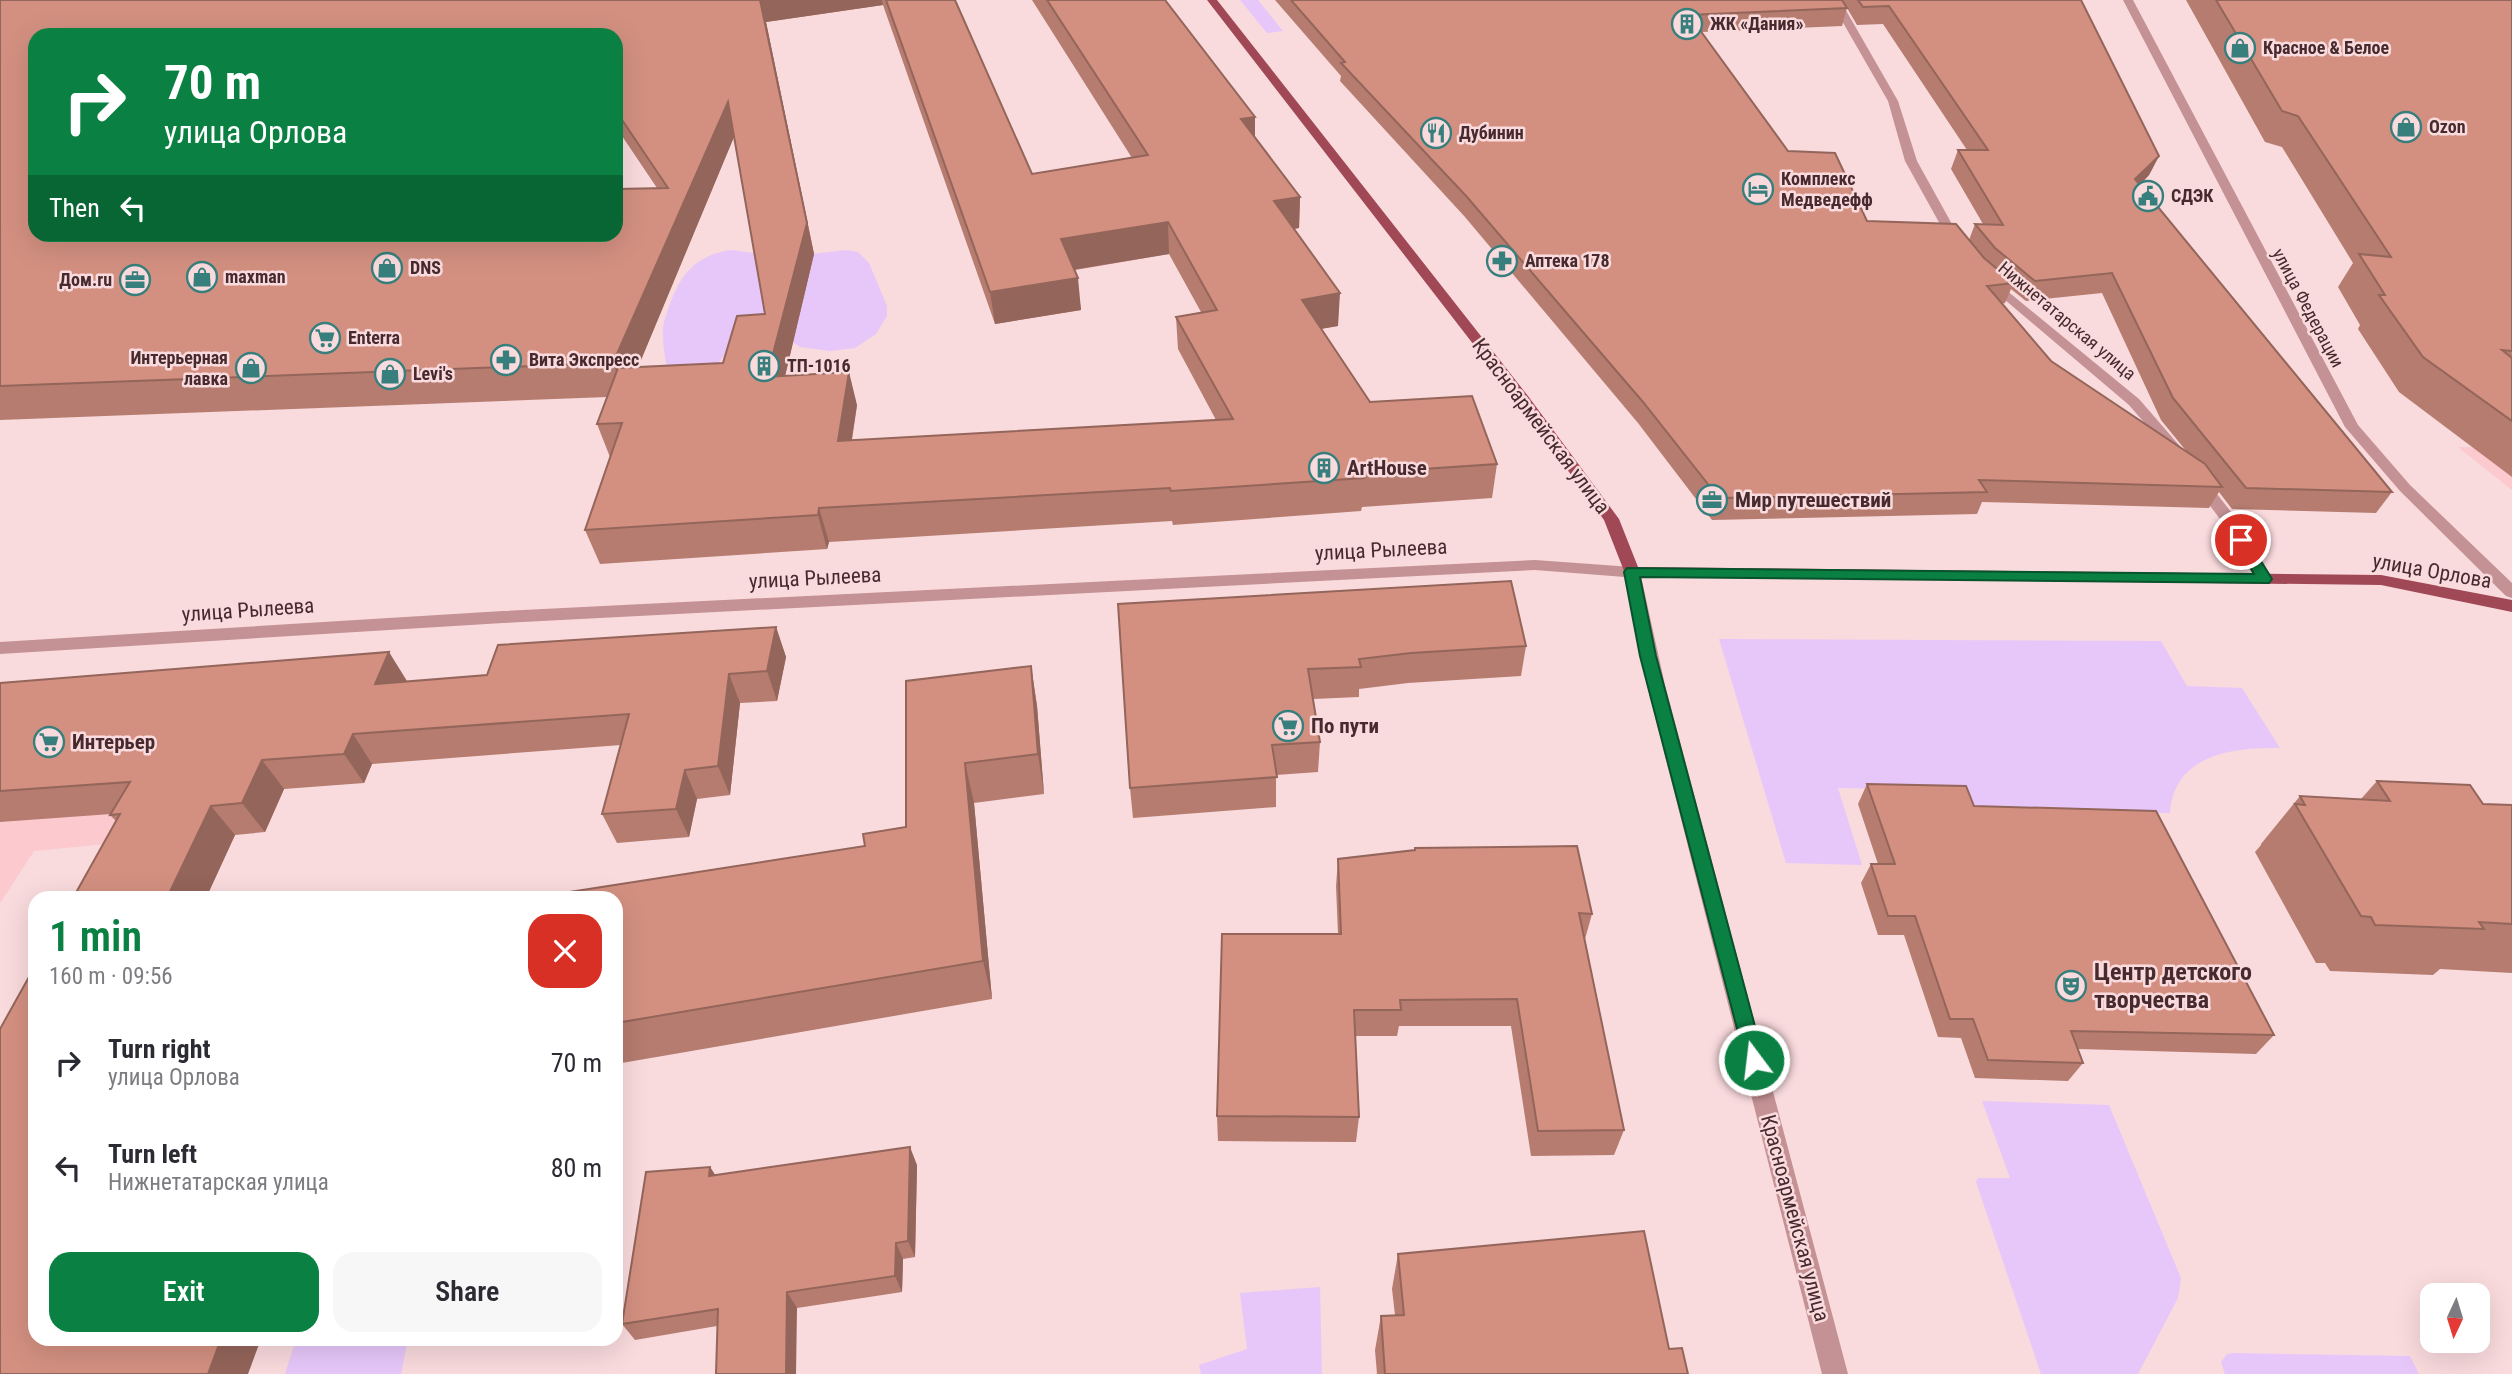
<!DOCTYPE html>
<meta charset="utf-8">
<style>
:root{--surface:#fff;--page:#f7f7f7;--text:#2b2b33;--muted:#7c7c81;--accent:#0b8043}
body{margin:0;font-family:"Roboto Condensed",sans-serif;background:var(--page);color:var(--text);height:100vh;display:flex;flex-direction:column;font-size:26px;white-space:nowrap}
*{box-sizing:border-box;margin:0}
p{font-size:23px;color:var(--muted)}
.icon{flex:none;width:38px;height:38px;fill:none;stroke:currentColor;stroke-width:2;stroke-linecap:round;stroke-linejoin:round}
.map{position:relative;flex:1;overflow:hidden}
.side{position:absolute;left:28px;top:891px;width:595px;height:455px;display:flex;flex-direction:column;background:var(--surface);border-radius:21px;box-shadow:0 7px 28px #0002}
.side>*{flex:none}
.banner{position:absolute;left:28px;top:28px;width:595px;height:214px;border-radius:21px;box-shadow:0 7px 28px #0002;background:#0b8043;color:#fff;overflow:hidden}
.needle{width:46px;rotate:184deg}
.tools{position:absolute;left:2420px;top:1283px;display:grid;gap:14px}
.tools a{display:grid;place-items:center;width:70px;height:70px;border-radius:14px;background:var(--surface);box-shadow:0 7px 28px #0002;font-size:35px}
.pin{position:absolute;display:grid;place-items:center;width:60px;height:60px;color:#fff;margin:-30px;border:4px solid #fff;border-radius:50%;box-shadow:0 2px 7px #0007}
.me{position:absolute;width:77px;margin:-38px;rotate:345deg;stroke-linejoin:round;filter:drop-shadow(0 0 5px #0008)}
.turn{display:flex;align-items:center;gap:24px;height:147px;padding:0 21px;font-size:32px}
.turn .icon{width:91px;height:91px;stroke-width:2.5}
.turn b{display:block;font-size:49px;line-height:60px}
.then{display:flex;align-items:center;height:66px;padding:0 21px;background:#0003;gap:14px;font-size:26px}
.round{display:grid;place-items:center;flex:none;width:74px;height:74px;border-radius:21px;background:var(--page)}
.summary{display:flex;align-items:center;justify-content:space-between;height:119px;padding:0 21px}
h1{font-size:42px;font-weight:600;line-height:52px;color:var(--accent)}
.button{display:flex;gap:14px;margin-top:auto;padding:14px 21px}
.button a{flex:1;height:80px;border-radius:21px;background:var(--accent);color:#fff;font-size:28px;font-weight:600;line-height:80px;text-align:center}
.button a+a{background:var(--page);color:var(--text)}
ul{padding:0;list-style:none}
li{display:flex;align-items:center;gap:21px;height:105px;padding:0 21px}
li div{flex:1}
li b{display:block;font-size:26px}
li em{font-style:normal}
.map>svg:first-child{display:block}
.built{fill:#fbc9ce}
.green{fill:#e7c7fa}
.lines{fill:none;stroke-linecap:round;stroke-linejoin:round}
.minor{fill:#c49195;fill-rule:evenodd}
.major{fill:#a04856;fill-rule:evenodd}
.wall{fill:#b57c6f;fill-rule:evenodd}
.shaded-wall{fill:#94655a}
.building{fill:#d39081;stroke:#94655a;stroke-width:2;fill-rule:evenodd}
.route{fill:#0b8043;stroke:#07532c;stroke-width:2}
.labels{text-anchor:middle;stroke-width:5;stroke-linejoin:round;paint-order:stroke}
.far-poi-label{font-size:18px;font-weight:bold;fill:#472a2d;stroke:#f9dadd;text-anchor:start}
.far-street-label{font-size:18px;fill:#472a2d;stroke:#f9dadd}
.street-label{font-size:21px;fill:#472a2d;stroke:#f9dadd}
.poi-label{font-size:21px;font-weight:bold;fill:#472a2d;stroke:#f9dadd;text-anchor:start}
.near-poi-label{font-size:24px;font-weight:bold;fill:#472a2d;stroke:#f9dadd;text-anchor:start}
</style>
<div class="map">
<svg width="2512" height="1374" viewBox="0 0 2512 1374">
<rect width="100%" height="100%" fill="#f9dadd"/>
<!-- built -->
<g class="built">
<polygon points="2458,447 2512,448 2512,490"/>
<polygon points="210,690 126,842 34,851 0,903 0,707"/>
</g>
<!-- green -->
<g class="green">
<polygon points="1240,0 1258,0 1283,31 1267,33"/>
<path d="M731 250 787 257 846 250 858 252 869 263 887 306V316L876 334 855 348 830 351 800 347 782 335C752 342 729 340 715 370L668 375C666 362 663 349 663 336 662 325 666 315 670 304 681 273 697 255 731 250Z"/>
<path d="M1719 639 2161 641 2187 686 2242 688 2280 748C2234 747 2174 754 2170 813L1963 809 1955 790 1838 788 1862 865 1786 863Z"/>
<polygon points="1982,1101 2109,1105 2181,1278 2178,1298 2138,1374 2041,1374 1976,1182 1978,1178 2010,1178"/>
<polygon points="1320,1287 1322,1374 1201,1374 1199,1365 1247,1349 1240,1293"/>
<polygon points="296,1339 408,1339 401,1374 285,1374"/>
<polygon points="2233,1353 2410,1356 2419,1374 2225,1374 2221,1362 2227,1354"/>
</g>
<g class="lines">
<!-- minor -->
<g class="minor">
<polygon points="1830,0 1840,0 1898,101 1917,161 1963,244 1961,247 1951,244 1905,161 1888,101"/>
<polygon points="2123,0 2133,0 2358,425 2410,485 2512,583 2512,598 2506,596 2400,491 2345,427"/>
<polygon points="1989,276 2139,399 2185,452 2187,455 2185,458 2175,458 2129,405 1985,283 1985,277"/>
<polygon points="2201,478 2206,480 2235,517 2272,579 2270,583 2258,583 2223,523 2193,483"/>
<polygon points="1535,560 1632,567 1640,572 1665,685 1848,1374 1822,1374 1647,685 1625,577 1535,570 503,623 0,654 0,642 503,611"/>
</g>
<!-- major -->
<polygon class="major" points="1207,0 1217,0 1528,396 1619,519 1638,567 2381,575 2512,600 2512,612 2381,585 1626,576 1604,520 1518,402"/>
</g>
<!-- wall -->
<g class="wall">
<path d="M0 0H955L1032 174 1132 158 1032 0H1165L1255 117V137L1300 197 1299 228 1294 229 1338 326 1321 329 1370 402 1497 464 1492 498 1362 507 1361 511 1173 525 1172 521 829 542 827 549 600 564 585 530 610 457 597 424 607 397 0 420ZM883 5 995 324 1081 310 1075 270 1169 254 1201 312 1176 317 1178 349 1216 420 852 440 857 405 785 376 814 254 766 22ZM616 35V127L657 188 35 234ZM734 137 765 314 723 363 638 367Z"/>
<path d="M1275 0H2081L2159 156 2149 175 2140 185 2392 492 2376 513 2232 509 2219 492 2209 508 1982 502 1977 514 1712 520 1638 423 1465 217 1340 81 1341 76ZM1847 8 1857 25 1883 24 1967 150H1958L1951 169 1983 224H1975L1969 240 1867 221 1788 151 1701 32 1842 26ZM2011 289 2026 301 2102 293 2161 420 2187 452 2051 361 2002 304 2005 303Z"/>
<polygon points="2186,0 2512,0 2512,477 2399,392 2358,329 2360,325 2338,287 2353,263 2282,147 2265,142"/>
<polygon points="1118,604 1526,646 1521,676 1408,683 1359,689 1359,697 1313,699 1320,742 1318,772 1276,775 1276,807 1133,818 1130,788"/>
<polygon points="776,627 786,657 777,701 740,703 730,795 697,799 689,837 617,843 602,814 621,745 372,764 364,783 284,789 265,832 235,835 206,898 73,898 116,821 110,815 111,814 0,822 0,683 407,682 487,675"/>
<polygon points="1031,666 1037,706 1044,794 974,803 992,999 616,1064 616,898 865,846 906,827"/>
<polygon points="2377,781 2483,804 2512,805 2512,973 2440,969 2433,975 2330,971 2325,963 2316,963 2255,852 2261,845 2261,844 2300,796 2361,799"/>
<polygon points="1867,784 1974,806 2274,1035 2256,1054 2078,1049 2083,1063 2068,1081 1975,1078 1961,1038 1938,1037 1904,935 1878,935 1861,883 1871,864 1878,864 1858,804"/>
<polygon points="1338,859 1592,914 1585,939 1624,1130 1614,1155 1531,1156 1511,1026 1399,1026 1397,1036 1355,1036 1359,1117 1356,1142 1218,1141 1217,1116 1338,934 1336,886"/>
<polygon points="917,1165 915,1257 903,1259 902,1292 797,1308 717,1326 635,1340 622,1324 710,1167 715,1175"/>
<polygon points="1398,1254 1669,1349 1688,1374 1377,1374 1375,1350 1381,1316 1395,1315 1392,1289"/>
</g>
<!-- shaded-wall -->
<g class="shaded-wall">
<polygon points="760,0 882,0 883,5 766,22 814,254 777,410 767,377"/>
<polygon points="728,102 736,132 626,396 613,363"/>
<polygon points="1255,117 1255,146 1241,119"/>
<polygon points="2159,156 2149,175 2126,199 2135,179"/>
<polygon points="1300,197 1299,228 1274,232 1274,201"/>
<polygon points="1168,222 1169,254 1065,271 1061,239"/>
<polygon points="1078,278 1081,310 995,324 990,292"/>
<polygon points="1340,293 1338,326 1301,332 1302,300"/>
<polygon points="849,372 857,405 846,475 838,441"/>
<polygon points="819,508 829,542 827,549 818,515"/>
<polygon points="776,627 786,657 777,701 767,671"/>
<polygon points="389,652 407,681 394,713 375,684"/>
<polygon points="1031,666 1037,706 1044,794 1038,754"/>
<polygon points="729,674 740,703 730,795 718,766"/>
<polygon points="353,734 372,764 364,783 344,754"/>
<polygon points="262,760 284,789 265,832 242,803"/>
<polygon points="965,763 974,803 992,999 983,961"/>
<polygon points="685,770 697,799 689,837 676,809"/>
<polygon points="211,806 235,835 206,898 167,898"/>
<polygon points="910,1147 917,1165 915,1257 908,1241"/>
<polygon points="710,1167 721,1184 709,1176"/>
<polygon points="896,1243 903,1259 902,1292 895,1276"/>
<polygon points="787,1292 797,1308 796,1374 786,1374"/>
<polygon points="221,1339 261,1339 248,1374 208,1374"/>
</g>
<!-- building -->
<g class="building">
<path d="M0 0H760L807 223 767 377 849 372 838 441 1233 419 1176 317 1217 310 1168 222 1061 239 1078 278 990 292 886 0H955L1032 174 1148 155 1047 0H1165L1255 117 1241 119 1300 197 1274 201 1340 293 1302 300 1370 402 1472 396 1497 464 1363 473 1364 478 1171 491 1170 488 819 508 818 515 585 530 622 423 597 424 618 368 723 363 737 316 765 314 728 102 613 363 0 386ZM35 35H616V111L668 188 616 189V234H35Z"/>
<polygon points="1291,0 1842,0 1847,8 1689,15 1788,151 1835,153 1867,221 1956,224 1984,258 2014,283 1987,286 2051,361 2205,464 2222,487 1979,480 1987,492 1719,498 1643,402 1467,197 1341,63 1345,62"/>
<polygon points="1858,0 2081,0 2159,156 2135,179 2392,492 2246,488 2173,398 2112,273 2035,281 1995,248 1975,224 2003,225 1958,150 1988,150 1889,6 1863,7"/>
<polygon points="2216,0 2512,0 2512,351 2502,350 2512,358 2512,421 2423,357 2379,295 2385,295 2359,254 2391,257 2298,116 2282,111"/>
<polygon points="1511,581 1526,646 1411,653 1359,659 1361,667 1308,669 1320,742 1272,745 1277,777 1130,788 1118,604"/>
<polygon points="776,627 767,671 729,674 718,766 685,770 676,809 602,814 629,714 353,734 344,754 262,760 242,803 211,806 167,898 73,898 120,814 110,815 130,782 0,791 0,683 389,652 375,684 487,675 498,645"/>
<polygon points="1031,666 1038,754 965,763 983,961 616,1023 616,898 531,898 865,846 863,834 906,827 906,681"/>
<polygon points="2377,781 2470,785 2483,804 2512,805 2512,924 2479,922 2484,929 2375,925 2371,917 2361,916 2295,804 2305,805 2300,796 2390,801"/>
<polygon points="1867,784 1966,786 1974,806 2156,811 2274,1035 2071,1031 2083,1063 1988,1060 1973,1019 1950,1019 1915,916 1888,916 1871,864 1895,864"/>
<polygon points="1577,846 1592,914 1579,913 1624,1130 1538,1131 1517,999 1400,1000 1401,1010 1354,1010 1359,1117 1217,1116 1222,934 1341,934 1338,859 1415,850 1415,848"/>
<polygon points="35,966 35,1339 221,1339 208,1374 0,1374 0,1029"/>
<polygon points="910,1147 908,1241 896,1243 895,1276 787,1292 786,1374 716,1374 718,1309 622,1324 646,1172 710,1167 709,1176"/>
<polygon points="1644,1231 1669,1349 1682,1348 1688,1374 1385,1374 1381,1316 1404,1315 1398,1254"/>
</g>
<!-- route -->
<polygon class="route" points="2241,536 2246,537 2272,579 2269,583 1640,577 1656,656 1764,1060 1761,1067 1754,1069 1747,1067 1640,656 1624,572 1627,568 2254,574 2234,540"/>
<!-- icons -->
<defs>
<g id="building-ring" transform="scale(1.575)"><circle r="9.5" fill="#f9dadd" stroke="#377f7d" stroke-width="1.5"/><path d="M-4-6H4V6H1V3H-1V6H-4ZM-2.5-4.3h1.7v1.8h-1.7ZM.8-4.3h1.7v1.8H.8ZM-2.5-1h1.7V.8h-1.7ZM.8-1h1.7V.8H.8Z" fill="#377f7d"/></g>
<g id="shop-ring" transform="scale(1.575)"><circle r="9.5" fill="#f9dadd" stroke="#377f7d" stroke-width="1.5"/><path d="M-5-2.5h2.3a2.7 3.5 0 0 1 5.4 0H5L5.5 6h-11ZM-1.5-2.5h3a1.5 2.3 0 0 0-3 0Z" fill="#377f7d"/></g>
<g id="restaurant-ring" transform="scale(1.575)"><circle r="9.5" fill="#f9dadd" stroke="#377f7d" stroke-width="1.5"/><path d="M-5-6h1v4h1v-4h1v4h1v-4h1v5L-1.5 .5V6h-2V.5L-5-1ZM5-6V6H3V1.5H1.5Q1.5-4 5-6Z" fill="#377f7d"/></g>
<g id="hotel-ring" transform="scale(1.575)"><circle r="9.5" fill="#f9dadd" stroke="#377f7d" stroke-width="1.5"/><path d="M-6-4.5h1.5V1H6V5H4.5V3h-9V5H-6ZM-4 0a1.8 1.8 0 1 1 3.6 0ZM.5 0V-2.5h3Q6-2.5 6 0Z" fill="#377f7d"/></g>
<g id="civic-ring" transform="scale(1.575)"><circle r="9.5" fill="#f9dadd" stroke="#377f7d" stroke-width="1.5"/><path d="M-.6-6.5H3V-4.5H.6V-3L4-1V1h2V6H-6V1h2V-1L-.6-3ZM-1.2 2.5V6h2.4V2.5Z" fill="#377f7d"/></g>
<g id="pharmacy-ring" transform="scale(1.575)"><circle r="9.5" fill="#f9dadd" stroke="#377f7d" stroke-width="1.5"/><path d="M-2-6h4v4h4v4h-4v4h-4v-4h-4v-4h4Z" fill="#377f7d"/></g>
<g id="office-ring" transform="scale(1.575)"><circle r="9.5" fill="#f9dadd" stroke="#377f7d" stroke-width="1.5"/><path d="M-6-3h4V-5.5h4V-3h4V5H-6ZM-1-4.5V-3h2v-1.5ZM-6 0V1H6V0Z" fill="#377f7d"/></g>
<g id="supermarket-ring" transform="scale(1.575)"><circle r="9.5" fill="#f9dadd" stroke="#377f7d" stroke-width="1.5"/><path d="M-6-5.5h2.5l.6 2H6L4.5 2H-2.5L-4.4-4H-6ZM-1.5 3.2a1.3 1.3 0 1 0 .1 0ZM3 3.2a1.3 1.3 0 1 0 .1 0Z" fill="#377f7d"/></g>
<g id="theatre-ring" transform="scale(1.575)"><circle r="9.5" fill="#f9dadd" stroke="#377f7d" stroke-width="1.5"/><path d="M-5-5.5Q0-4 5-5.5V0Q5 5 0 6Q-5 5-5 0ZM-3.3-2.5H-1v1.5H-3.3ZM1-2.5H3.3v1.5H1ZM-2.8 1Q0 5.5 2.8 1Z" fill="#377f7d"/></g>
</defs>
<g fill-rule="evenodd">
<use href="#building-ring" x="1687" y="24"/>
<use href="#shop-ring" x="2240" y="48"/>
<use href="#shop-ring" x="2406" y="127"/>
<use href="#restaurant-ring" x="1436" y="133"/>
<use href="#hotel-ring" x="1758" y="189"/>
<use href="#civic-ring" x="2148" y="196"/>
<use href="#pharmacy-ring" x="1502" y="261"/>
<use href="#shop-ring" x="387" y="268"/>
<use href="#shop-ring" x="202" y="277"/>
<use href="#office-ring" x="135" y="280"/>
<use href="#supermarket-ring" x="325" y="338"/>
<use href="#pharmacy-ring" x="506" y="360"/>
<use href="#building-ring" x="764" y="366"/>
<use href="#shop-ring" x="251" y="368"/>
<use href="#shop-ring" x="390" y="374"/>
<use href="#building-ring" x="1324" y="468"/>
<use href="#office-ring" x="1712" y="500"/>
<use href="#supermarket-ring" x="1288" y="726"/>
<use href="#supermarket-ring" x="49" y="742"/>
<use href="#theatre-ring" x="2071" y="986"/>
</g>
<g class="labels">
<!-- far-poi labels -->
<g class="far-poi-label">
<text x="1710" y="30">ЖК «Дания»</text>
<text x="2263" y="54">Красное &amp; Белое</text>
<text x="2429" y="133">Ozon</text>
<text x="1459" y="139">Дубинин</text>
<text x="1781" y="185">Комплекс<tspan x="1781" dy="21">Медведефф</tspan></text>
<text x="2171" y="202">СДЭК</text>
<text x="1525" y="267">Аптека 178</text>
<text x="410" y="274">DNS</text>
<text x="225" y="283">maxman</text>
<text x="112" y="286" text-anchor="end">Дом.ru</text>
<text x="348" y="344">Enterra</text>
<text x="228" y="364" text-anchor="end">Интерьерная<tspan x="228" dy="21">лавка</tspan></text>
<text x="529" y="366">Вита Экспресс</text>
<text x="787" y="372">ТП-1016</text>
<text x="413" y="380">Levi's</text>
</g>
<!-- far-street labels -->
<g class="far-street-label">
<text transform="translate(2308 308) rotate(62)" y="6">улица Федерации</text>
<text transform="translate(2067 321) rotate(40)" y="6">Нижнетатарская улица</text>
</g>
<!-- street labels -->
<g class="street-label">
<text transform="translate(1541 426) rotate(53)" y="7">Красноармейская улица</text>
<text transform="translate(1381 550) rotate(-3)" y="7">улица Рылеева</text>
<text transform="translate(2432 571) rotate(10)" y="7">улица Орлова</text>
<text transform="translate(815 578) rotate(-3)" y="7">улица Рылеева</text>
<text transform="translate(248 610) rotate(-4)" y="7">улица Рылеева</text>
<text transform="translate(1795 1218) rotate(75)" y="7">Красноармейская улица</text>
</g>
<!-- poi labels -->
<g class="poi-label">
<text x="1347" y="475">ArtHouse</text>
<text x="1735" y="507">Мир путешествий</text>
<text x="1311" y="733">По пути</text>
<text x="72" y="749">Интерьер</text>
</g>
<!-- near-poi labels -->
<g class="near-poi-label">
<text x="2094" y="980">Центр детского<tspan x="2094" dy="28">творчества</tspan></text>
</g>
</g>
</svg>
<div class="tools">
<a><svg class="needle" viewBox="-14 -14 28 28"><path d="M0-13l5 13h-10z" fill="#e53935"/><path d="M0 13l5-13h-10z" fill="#7c7c81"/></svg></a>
</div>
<div class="pin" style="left:2241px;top:540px;background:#d93025"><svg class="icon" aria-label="arrive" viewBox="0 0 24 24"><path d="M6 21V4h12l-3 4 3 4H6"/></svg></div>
<svg class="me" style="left:1754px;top:1060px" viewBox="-20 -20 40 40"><circle r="17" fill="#0b8043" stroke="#fff" stroke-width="3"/><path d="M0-11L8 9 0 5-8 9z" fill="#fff"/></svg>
<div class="banner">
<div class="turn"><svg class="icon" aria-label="right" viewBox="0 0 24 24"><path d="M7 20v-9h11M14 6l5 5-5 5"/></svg><div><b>70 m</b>улица Орлова</div></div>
<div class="then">Then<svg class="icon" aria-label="left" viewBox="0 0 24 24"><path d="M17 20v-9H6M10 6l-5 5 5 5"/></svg></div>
</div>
<section class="side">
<div class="summary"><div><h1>1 min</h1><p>160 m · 09:56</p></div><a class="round" style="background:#d93025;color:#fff"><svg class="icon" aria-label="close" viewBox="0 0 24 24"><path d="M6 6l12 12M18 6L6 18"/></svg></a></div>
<ul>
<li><svg class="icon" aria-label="right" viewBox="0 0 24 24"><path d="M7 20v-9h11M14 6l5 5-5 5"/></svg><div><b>Turn right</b><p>улица Орлова</p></div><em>70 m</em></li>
<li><svg class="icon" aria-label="left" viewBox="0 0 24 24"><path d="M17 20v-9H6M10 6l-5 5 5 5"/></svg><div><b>Turn left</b><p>Нижнетатарская улица</p></div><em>80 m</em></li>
</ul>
<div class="button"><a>Exit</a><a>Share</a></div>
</section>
</div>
